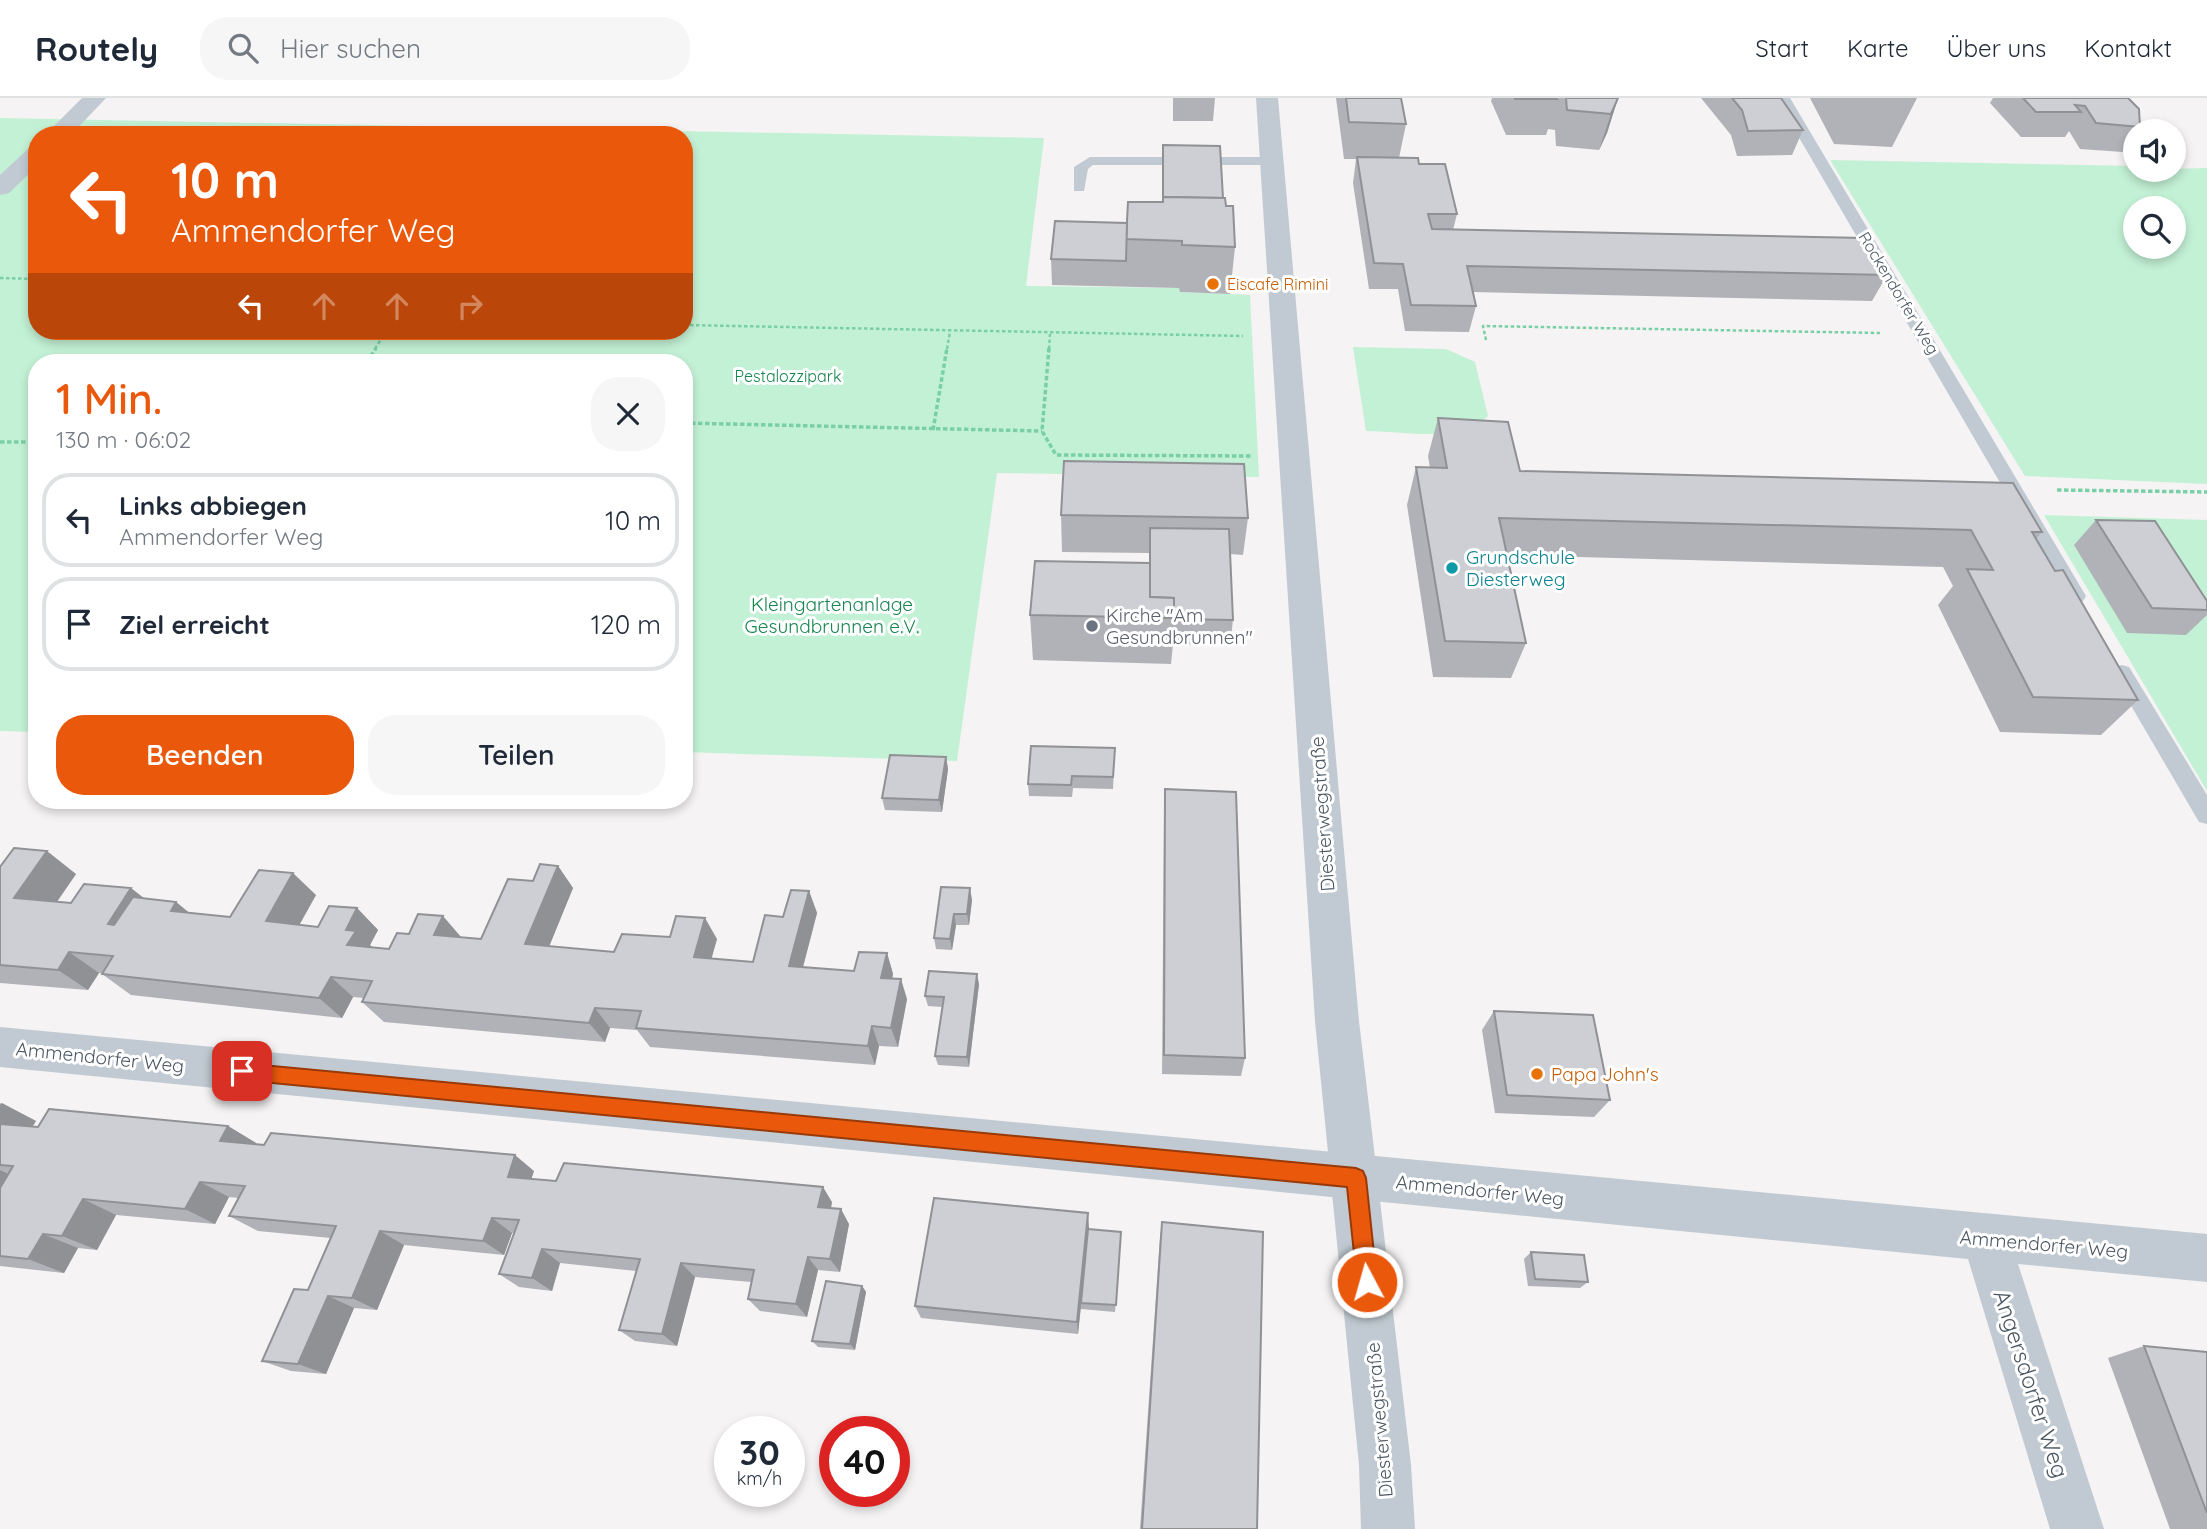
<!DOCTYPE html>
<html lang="de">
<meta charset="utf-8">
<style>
:root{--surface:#fff;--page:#f6f6f7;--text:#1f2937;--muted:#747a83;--line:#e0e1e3;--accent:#ea580c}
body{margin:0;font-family:Quicksand,sans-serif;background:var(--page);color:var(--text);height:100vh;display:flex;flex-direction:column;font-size:26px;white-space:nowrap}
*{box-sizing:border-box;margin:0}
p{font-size:23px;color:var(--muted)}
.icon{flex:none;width:38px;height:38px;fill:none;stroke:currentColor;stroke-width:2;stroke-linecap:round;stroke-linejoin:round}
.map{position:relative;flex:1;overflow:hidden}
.drawer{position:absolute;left:28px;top:256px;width:665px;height:455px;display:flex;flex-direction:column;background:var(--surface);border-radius:28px;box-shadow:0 4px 10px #0003}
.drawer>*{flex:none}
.hud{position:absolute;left:28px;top:28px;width:665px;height:214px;border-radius:28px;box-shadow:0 4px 10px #0003;background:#ea580c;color:#fff;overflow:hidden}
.tools{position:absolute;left:2123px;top:21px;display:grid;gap:14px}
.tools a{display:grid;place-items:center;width:63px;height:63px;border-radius:50%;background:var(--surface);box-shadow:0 4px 10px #0003;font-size:35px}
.speed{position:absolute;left:714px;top:1318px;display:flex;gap:14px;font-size:35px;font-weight:700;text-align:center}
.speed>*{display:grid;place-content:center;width:91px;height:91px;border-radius:50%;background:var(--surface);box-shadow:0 4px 10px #0003;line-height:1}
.speed small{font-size:18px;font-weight:400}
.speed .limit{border:10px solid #d22;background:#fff;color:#111}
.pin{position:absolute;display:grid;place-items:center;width:60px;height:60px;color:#fff;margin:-30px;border-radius:14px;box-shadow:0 4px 10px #0006}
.me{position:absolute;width:77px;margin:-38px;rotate:354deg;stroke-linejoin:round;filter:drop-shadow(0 0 5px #0008)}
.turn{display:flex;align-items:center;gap:24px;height:147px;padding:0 28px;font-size:32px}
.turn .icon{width:91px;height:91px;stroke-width:2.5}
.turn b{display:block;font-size:49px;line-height:60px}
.lanes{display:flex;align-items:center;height:66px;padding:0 28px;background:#0003;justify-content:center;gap:35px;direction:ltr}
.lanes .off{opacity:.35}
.round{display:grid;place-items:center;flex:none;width:74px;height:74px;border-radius:28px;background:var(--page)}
.summary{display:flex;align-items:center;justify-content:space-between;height:119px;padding:0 28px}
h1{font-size:42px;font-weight:600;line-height:52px;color:var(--accent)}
.primary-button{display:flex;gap:14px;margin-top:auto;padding:14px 28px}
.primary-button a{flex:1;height:80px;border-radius:28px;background:var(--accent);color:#fff;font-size:28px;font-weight:600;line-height:80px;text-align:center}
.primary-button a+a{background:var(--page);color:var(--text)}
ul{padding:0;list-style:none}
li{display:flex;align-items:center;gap:21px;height:94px;margin:0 14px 10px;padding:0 14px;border:4px solid var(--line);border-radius:28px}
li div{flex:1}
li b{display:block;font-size:26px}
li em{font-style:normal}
header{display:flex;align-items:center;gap:42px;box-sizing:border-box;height:98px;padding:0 35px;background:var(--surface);border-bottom:2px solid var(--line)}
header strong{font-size:33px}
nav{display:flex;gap:38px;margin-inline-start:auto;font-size:24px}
.search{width:490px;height:63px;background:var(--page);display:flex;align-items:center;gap:18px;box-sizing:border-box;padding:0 24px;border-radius:28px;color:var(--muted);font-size:26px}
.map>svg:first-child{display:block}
.green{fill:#c3f1d5;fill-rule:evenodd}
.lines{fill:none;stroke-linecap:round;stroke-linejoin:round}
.path-far1{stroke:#7ad0a6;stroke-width:2.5;stroke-dasharray:3.5 2.5;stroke-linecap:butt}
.path{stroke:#7ad0a6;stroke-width:3.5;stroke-dasharray:4.5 2.5;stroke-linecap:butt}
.service{fill:#c1cad2;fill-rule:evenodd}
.minor{fill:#c1cad2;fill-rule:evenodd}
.tertiary{fill:#c1cad2;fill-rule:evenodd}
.wall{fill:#b0b2b7}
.shaded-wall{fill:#909195}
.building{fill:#cdcfd5;stroke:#909195;stroke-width:2}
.route{fill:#ea580c;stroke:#983908;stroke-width:2}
.food-dot{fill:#e8710a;stroke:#fff;stroke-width:2.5}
.culture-dot{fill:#0f9aa8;stroke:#fff;stroke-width:2.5}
.worship-dot{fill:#6b7280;stroke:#fff;stroke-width:2.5}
.labels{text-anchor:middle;stroke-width:6;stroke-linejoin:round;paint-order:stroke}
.far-food-label{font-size:16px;fill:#c56008;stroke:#fff;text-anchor:start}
.far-street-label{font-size:16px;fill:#4a5661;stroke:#fff}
.far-park-label{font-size:16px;fill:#17864f;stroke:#fff}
.culture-label{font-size:19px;fill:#0d838f;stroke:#fff;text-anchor:start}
.park-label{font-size:19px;fill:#17864f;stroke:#fff}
.worship-label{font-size:19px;fill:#5b616d;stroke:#fff;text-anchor:start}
.street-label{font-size:19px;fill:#4a5661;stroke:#fff}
.food-label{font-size:19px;fill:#c56008;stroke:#fff;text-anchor:start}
.near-street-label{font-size:23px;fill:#4a5661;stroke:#fff}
</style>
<header>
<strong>Routely</strong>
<div class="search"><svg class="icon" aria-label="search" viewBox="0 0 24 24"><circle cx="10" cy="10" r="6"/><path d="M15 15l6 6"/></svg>Hier suchen</div>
<nav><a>Start</a><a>Karte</a><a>Über uns</a><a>Kontakt</a></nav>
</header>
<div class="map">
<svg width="2207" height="1431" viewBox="0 0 2207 1431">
<rect width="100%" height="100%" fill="#f5f3f3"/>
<!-- green -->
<g class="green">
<path d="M0 20 1044 40 1026 188 1179 190 1180 194 1250 197 1259 379 997 375 957 663 684 654V264H37V634L0 633ZM37 37H684V233H37Z"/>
<path d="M1830 62 2135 68V72L2207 70V386L2025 378ZM2174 110V149H2135V110Z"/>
<path d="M1353 249 1446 251 1475 264 1488 318C1458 346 1405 333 1366 333Z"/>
<polygon points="2044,417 2207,422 2207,693"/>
</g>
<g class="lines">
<!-- path-far1 -->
<g class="path-far1">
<polyline points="0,180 37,181"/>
<polyline points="684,227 1243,238"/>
<polyline points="1486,242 1483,228 1880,235"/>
<polyline points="375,251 386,233"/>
<polyline points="947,251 950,234"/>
<polyline points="1049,251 1050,236"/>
</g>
<!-- path -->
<g class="path">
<polyline points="1049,250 1042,333 1056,357 1253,358"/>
<polyline points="367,264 376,250"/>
<polyline points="684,325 1042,333"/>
<polyline points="933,332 947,250"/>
<polyline points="0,344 37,344"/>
<polyline points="2057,392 2207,394"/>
</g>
<!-- service -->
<g class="service">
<polygon points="1776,0 1790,0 2083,493 2086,498 2083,503 2069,503"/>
<polygon points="1090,59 1272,59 1279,63 1272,67 1093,67 1088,71 1084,93 1074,93 1074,69"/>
<polygon points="2122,567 2129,569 2207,697 2207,726 2199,724 2112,575 2115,569"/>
</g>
<!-- minor -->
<g class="minor">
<polygon points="82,0 106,0 71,37 45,37"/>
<polygon points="37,48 37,68 9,95 0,97 0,77 29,50"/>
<polygon points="0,929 2207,1136 2207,1184 2018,1166 2104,1431 2050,1431 1968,1161 0,969"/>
</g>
<!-- tertiary -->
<polygon class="tertiary" points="1256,0 1278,0 1359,923 1411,1367 1415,1431 1361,1431 1359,1367 1315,923"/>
</g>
<!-- wall -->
<g class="wall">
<polygon points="1173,0 1215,0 1213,23 1173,23"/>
<polygon points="1336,0 1401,0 1406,26 1399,60 1419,66 1457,116 1453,132 1887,177 1872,203 1473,194 1476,208 1469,234 1405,233 1398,191 1369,191 1353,85 1356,61 1344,61"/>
<polygon points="1492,0 1618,0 1607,35 1599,52 1556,48 1555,32 1548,31 1546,37 1506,37 1491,3"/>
<polygon points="1701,0 1781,0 1803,32 1792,57 1737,58 1731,37"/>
<polygon points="1810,0 1917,0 1892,49 1834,46"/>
<polygon points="1993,0 2128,0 2140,29 2137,33 2135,33 2135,36 2123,54 2080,51 2069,33 2065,39 2021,39 1990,5"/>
<polygon points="1163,47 1223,100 1226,108 1235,149 1230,196 1180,194 1179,190 1052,187 1051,161 1127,125 1162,104"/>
<polygon points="1438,320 1520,373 2042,434 2036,441 2055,473 2138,602 2101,637 2000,634 1938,507 1953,488 1943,469 1507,457 1526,545 1511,580 1433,579 1407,407 1416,369 1430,370 1428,358"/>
<polygon points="1061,417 1248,420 1243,457 1230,456 1233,522 1230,547 1173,546 1171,566 1033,562 1030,517 1149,465 1149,455 1062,454"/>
<polygon points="2096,422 2207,503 2207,517 2186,537 2127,535 2074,447"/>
<polygon points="1115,650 1113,691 1073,690 1072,699 1029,698 1028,686"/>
<polygon points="946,659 948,671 942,714 885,712 882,700"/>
<polygon points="1165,691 1245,960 1241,978 1162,976 1164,715"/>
<polygon points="558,768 573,790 549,848 614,854 717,841 711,861 753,864 783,819 809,793 817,815 803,869 854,873 887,855 893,876 892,881 907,901 898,949 879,948 875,967 650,949 637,932 610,930 605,944 384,924 362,904 364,900 353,899 342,920 131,897 102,876 103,875 99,875 88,892 0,885 0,769 76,776 57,804 71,805 145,801 176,804 189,815 230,819 316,797 299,826 318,829 357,810 378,832 370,847 373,850 389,851 461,839 481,841 533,783"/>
<polygon points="941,789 972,802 969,827 956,827 952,852 936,851 934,840"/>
<polygon points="979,886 969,969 938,967 935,958 942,909 928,908 925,898"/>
<polygon points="1494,913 1610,1002 1594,1019 1495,1015 1482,932"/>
<polygon points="0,1005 36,1023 32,1029 228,1028 256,1045 255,1046 534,1073 531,1081 832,1104 831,1111 849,1126 840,1174 818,1172 807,1219 760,1213 748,1201 751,1184 695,1179 677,1248 635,1243 619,1232 636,1173 560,1165 552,1193 519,1189 499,1176 515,1135 512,1135 504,1157 404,1147 377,1212 354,1210 326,1276 291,1273 262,1263 308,1192 331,1140 258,1133 229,1118 238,1100 229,1099 215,1126 116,1117 97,1152 78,1150 64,1175 0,1168"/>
<polygon points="1162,1124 1257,1431 1140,1431 1160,1139"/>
<polygon points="1089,1131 1121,1134 1115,1214 1081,1211 1081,1208 1078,1236 921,1220 915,1208"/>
<polygon points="1531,1154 1588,1184 1580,1190 1528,1188 1524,1161"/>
<polygon points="862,1188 866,1194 855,1252 818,1249 812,1243"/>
<polygon points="2144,1248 2207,1254 2207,1431 2170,1431 2108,1260"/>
</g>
<!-- shaded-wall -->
<g class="shaded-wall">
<polygon points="1618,0 1607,35 1599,52 1611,16"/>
<polygon points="946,659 948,671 942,714 939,702"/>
<polygon points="47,753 76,776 44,822 14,800"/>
<polygon points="558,768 573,790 542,866 525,846"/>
<polygon points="293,775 316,797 290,844 266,823"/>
<polygon points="131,790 158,811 136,847 108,826"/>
<polygon points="970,790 972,802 969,827 967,816"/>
<polygon points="809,793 817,815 798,888 789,868"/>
<polygon points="176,804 202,825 171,813"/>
<polygon points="357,810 378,832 370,847 377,854 347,847 346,832"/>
<polygon points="954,816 956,827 952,852 950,841"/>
<polygon points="443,818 461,839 434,837"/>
<polygon points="705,820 717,841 706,880 694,859"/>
<polygon points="69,854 99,875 88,892 58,872"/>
<polygon points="887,855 893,876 888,900 881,880"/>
<polygon points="977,876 979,886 969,969 967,959"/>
<polygon points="331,879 353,899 342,920 319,900"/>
<polygon points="901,881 907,901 898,949 891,930"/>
<polygon points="595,910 610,930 605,944 589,925"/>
<polygon points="872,928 879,948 875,967 868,948"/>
<polygon points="2,1005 36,1023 24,1042 0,1030 0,1007"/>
<polygon points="228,1028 256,1045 248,1060 220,1043"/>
<polygon points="515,1057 534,1073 527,1094 508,1079"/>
<polygon points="0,1072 19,1081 0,1113"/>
<polygon points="200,1084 229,1099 215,1126 185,1111"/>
<polygon points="823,1089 832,1104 828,1124 818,1109"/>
<polygon points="83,1101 116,1117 97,1152 62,1138"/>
<polygon points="841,1111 849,1126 840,1174 830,1161"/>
<polygon points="1088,1115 1089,1130 1078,1236 1077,1224"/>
<polygon points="492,1120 512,1135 504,1157 483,1143"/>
<polygon points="380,1133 404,1147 377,1212 352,1200"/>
<polygon points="43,1136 78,1150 64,1175 28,1161"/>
<polygon points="542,1151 560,1165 552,1193 532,1180"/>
<polygon points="808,1159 818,1172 807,1219 796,1206"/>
<polygon points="681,1165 695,1179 677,1248 662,1236"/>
<polygon points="862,1188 866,1194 855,1252 850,1246"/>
<polygon points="328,1198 354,1210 326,1276 298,1266"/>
</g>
<!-- building -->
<g class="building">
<polygon points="1346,0 1401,0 1406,26 1349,24"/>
<polygon points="1515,0 1556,0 1557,1 1515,1"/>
<polygon points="1566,0 1618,0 1611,16 1567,12"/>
<polygon points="1732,0 1781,0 1803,32 1748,33 1742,12"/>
<polygon points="2023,0 2128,0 2139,11 2140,29 2096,25 2085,8 2075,7 2081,14 2036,14"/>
<polygon points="1163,47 1220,48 1223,100 1163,99 1163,104"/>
<polygon points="1357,59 1418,60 1419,66 1445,66 1457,116 1428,116 1432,131 1865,140 1887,177 1467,168 1476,208 1411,207 1403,166 1374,165"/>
<polygon points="1163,99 1225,100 1226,108 1233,108 1235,149 1182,147 1182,143 1126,141 1128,104 1163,104"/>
<polygon points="1055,123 1127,125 1126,163 1051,161"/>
<polygon points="1438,320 1508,324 1520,373 2013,385 2042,434 2032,434 2055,473 2063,472 2138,602 2033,599 1967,471 1993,472 1971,432 1499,420 1526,545 1445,543 1416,369 1447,370"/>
<polygon points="1064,363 1244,366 1248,420 1061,417"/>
<polygon points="2096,422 2155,423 2207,503 2207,512 2152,510"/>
<polygon points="1150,430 1229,431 1233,522 1174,521 1174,500 1150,499"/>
<polygon points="1035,463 1150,465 1150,499 1174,500 1174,520 1030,517"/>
<polygon points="1031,648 1115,650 1113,679 1072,678 1071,687 1028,686"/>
<polygon points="890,657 946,659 939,702 882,700"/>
<polygon points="1165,691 1236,694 1245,960 1164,957"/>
<polygon points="14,750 47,753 14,800 71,805 84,786 131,790 108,826 114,827 133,799 176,804 171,813 230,819 259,772 293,775 266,823 318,829 329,808 357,810 346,832 356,833 347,847 389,851 397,835 409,836 418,816 443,818 434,837 481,841 508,781 533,783 540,766 558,768 525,846 614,854 622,836 670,839 676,818 705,820 694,859 753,864 765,817 783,819 791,792 809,793 789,868 854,873 859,854 887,855 881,880 901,881 891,930 872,928 868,948 636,930 641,913 595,910 589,925 362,904 372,883 331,879 319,900 102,876 113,858 69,854 58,872 0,867 0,769"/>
<polygon points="941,789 970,790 967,816 954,816 950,841 934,840"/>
<polygon points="929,873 977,876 967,959 935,958 944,899 925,898"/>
<polygon points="1494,913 1593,917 1610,1002 1507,997"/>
<polygon points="49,1011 228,1028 220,1043 264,1047 271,1035 515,1057 508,1079 556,1083 564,1065 823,1089 818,1109 841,1111 830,1161 808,1159 796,1206 748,1201 754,1172 681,1165 662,1236 619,1232 640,1161 542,1151 532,1180 499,1176 519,1122 492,1120 483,1143 380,1133 352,1200 328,1198 298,1266 262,1263 294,1191 308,1192 336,1128 229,1118 245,1088 200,1084 185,1111 83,1101 62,1138 43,1136 28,1161 0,1158 0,1090 13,1068 0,1067 0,1026 38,1029"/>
<polygon points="934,1100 1088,1115 1077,1224 915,1208"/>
<polygon points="1162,1124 1263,1134 1257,1431 1142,1431"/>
<polygon points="1088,1131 1121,1134 1116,1207 1081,1205"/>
<polygon points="1531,1154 1584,1157 1588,1184 1535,1181"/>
<polygon points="826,1183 862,1188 850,1246 812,1243"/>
<polygon points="2144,1248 2207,1254 2207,1415"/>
</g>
<!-- route -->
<polygon class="route" points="242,965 1356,1070 1363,1073 1366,1080 1377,1184 1374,1192 1367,1195 1360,1192 1357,1184 1347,1089 242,982 235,979 233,973 235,967"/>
<!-- markers -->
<g class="food-dot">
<circle cx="1213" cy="186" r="7"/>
<circle cx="1537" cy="976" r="7"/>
</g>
<circle class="culture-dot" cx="1452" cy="470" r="7"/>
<circle class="worship-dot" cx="1092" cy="528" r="7"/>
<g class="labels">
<!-- far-food labels -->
<g class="far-food-label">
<text x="1227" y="192">Eiscafe Rimini</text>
</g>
<!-- far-street labels -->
<g class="far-street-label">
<text transform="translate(1899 195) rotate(59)" y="6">Rockendorfer Weg</text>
</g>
<!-- far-park labels -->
<g class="far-park-label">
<text x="788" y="284">Pestalozzipark</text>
</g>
<!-- culture labels -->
<g class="culture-label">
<text x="1466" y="466">Grundschule<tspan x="1466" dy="22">Diesterweg</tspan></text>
</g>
<!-- park labels -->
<g class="park-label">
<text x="832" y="513">Kleingartenanlage<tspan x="832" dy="22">Gesundbrunnen e.V.</tspan></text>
</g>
<!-- worship labels -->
<g class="worship-label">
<text x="1106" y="524">Kirche "Am<tspan x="1106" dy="22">Gesundbrunnen"</tspan></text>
</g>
<!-- street labels -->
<g class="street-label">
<text transform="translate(1322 716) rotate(-94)" y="7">Diesterwegstraße</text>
<text transform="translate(100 959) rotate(6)" y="7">Ammendorfer Weg</text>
<text transform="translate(1480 1092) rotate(6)" y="7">Ammendorfer Weg</text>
<text transform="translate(2044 1146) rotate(5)" y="7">Ammendorfer Weg</text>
<text transform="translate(1379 1322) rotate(-95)" y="7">Diesterwegstraße</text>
</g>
<!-- food labels -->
<g class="food-label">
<text x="1551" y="983">Papa John's</text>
</g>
<!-- near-street labels -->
<g class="near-street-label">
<text transform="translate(2031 1286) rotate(72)" y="8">Angersdorfer Weg</text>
</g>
</g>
</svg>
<div class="tools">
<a><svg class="icon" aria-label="sound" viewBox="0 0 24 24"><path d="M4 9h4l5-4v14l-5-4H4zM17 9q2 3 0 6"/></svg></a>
<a><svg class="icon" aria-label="search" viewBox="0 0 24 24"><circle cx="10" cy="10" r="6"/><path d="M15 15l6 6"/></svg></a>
</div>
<div class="speed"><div>30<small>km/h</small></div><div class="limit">40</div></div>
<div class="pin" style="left:242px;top:973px;background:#d93025"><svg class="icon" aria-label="arrive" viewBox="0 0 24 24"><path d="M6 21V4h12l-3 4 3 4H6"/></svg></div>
<svg class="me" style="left:1367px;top:1184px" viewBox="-20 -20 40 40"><circle r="17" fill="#ea580c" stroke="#fff" stroke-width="3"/><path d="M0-11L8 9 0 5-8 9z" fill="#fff"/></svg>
<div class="hud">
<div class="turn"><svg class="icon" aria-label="left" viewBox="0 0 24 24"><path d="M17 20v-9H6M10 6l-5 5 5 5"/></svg><div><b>10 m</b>Ammendorfer Weg</div></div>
<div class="lanes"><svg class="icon" aria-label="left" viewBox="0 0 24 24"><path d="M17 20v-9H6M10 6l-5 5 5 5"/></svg><svg class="icon off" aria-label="ahead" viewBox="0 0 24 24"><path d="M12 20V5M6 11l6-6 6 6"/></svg><svg class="icon off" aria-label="ahead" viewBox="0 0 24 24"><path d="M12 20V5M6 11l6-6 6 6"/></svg><svg class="icon off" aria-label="right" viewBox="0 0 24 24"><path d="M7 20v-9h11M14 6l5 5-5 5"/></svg></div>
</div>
<section class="drawer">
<div class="summary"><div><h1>1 Min.</h1><p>130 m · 06:02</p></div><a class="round"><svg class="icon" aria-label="close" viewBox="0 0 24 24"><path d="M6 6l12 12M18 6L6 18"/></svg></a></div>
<ul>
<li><svg class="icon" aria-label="left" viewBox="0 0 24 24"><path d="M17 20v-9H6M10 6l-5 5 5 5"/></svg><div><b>Links abbiegen</b><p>Ammendorfer Weg</p></div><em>10 m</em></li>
<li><svg class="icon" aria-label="arrive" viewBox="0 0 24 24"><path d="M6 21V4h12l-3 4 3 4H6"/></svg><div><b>Ziel erreicht</b></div><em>120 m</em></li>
</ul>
<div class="primary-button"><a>Beenden</a><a>Teilen</a></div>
</section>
</div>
